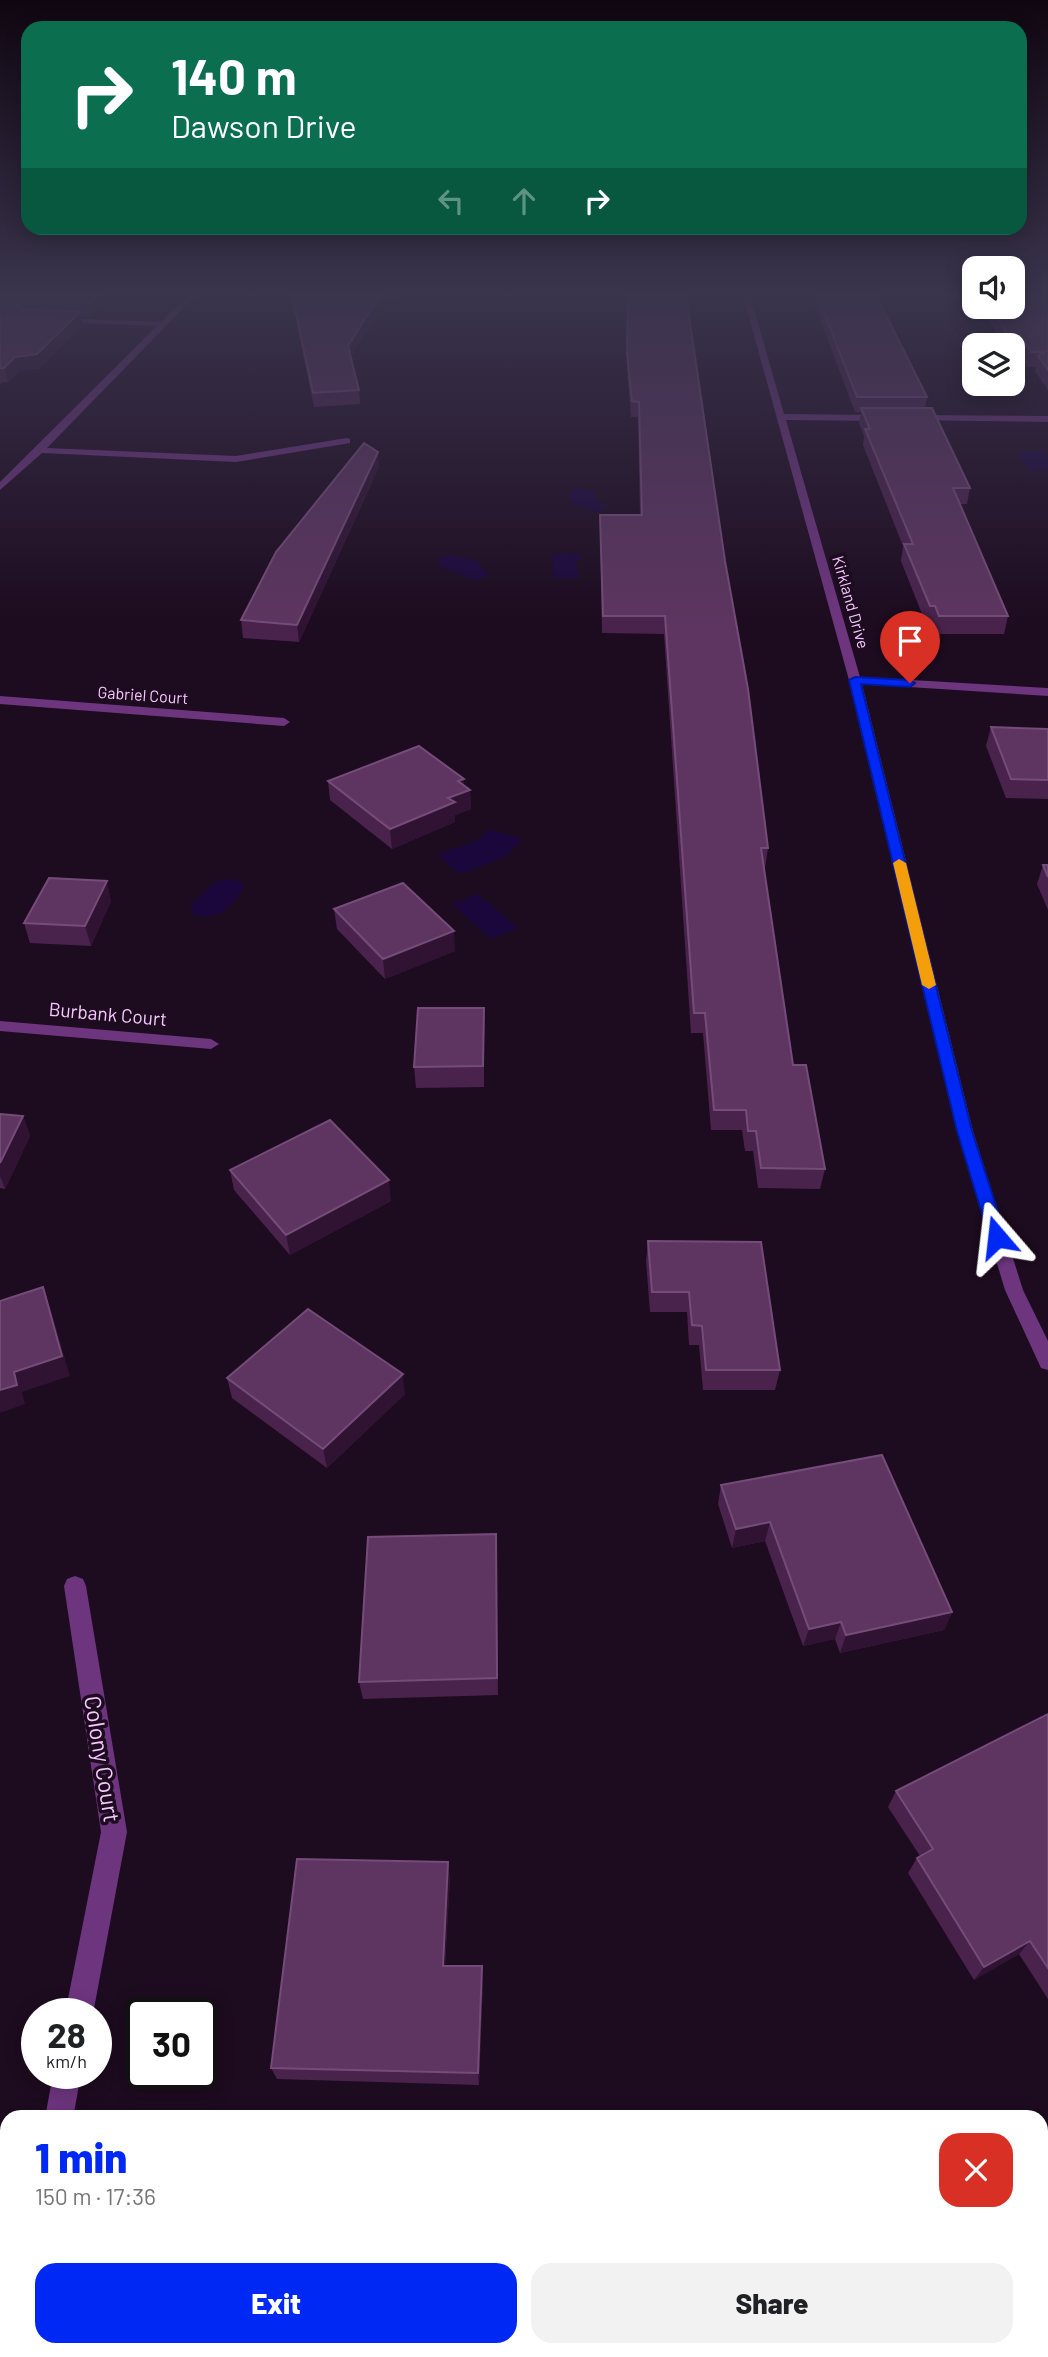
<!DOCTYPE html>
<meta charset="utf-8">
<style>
:root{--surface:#fff;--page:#f2f2f2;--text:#202124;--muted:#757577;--accent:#0028f4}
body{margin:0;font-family:Barlow,sans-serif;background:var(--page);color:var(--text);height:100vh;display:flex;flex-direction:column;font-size:26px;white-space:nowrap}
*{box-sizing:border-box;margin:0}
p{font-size:23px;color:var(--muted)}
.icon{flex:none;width:38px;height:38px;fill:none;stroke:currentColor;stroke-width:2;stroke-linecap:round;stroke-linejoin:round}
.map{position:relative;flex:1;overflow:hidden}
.sheet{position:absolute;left:0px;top:2110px;width:1048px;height:247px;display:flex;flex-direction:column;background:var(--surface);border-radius:21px 21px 0 0;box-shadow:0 4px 18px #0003}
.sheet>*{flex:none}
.top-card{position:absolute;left:21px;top:21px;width:1006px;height:214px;border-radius:21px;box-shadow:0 4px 18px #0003;background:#0b6e4f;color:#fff;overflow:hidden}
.controls{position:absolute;left:962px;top:256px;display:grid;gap:14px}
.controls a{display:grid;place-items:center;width:63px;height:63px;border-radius:14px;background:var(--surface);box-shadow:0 4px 18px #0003;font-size:35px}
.speed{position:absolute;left:21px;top:1998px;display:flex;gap:14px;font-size:35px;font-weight:700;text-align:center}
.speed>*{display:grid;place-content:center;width:91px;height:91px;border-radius:50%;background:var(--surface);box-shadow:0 4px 18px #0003;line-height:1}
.speed small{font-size:18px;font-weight:400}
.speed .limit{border:4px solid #111;border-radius:10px;background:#fff;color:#111}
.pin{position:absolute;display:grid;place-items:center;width:60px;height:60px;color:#fff;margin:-72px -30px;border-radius:50% 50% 50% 0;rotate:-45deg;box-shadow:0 0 7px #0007}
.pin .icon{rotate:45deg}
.me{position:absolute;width:77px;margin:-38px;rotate:343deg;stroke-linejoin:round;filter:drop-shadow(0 0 5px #0008)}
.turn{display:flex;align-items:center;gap:24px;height:147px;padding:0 35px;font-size:32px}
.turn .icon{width:91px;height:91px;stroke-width:2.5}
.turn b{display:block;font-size:49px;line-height:60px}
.lanes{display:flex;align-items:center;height:66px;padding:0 35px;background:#0003;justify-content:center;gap:35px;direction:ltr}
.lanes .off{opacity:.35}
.round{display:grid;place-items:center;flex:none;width:74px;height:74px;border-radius:21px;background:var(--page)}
.head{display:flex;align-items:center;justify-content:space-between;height:119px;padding:0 35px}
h1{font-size:42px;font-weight:800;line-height:52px;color:var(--accent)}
.button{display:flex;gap:14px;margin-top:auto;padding:14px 35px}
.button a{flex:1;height:80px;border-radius:21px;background:var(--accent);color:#fff;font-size:28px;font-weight:800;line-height:80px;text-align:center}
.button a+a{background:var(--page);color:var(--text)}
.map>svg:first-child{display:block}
.water{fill:#1b073c}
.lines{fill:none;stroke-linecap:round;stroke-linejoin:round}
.minor{fill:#6e357f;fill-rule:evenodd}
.wall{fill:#4a234d}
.shaded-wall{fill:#301233}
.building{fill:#5d3560;stroke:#754c79;stroke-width:2}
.route{fill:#0028f4;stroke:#001a9f;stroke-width:2}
.slow{fill:#f59e0b}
.labels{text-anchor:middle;stroke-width:7;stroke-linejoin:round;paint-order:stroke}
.far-street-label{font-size:16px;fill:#f7c9ff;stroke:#1d0b1f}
.street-label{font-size:19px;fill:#f7c9ff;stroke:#1d0b1f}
.near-street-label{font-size:23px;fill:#f7c9ff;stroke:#1d0b1f}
</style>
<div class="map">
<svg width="1048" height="2357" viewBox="0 0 1048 2357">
<rect width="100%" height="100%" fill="#1d0b1f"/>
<!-- water -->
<g class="water">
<polygon points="1018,451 1044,451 1048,459 1048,470 1029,470"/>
<polygon points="577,488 595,491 595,500 602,503 605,509 597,512 570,504 570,491"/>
<polygon points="552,553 581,554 581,559 576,560 579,578 554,578"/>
<path d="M451 555 476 560 481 568 488 571 487 575C469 587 460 571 443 568L437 559Z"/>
<polygon points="488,829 522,839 505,857 459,874 437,855 478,840"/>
<path d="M226 879 240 881 244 886C235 905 213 925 192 913L191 905 213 884Z"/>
<polygon points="478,894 518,928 491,939 452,904"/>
</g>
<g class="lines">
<!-- minor -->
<g class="minor">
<polygon points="188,295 196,295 47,448 236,456 347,438 350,439 350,443 236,462 42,453 0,490 0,482 157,326 60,322 57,318 161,322"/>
<polygon points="743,295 750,295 784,414 884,415 888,418 884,421 786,420 860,677 1048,688 1048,696 862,684 973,1131 1023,1290 1048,1341 1048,1370 1041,1368 1005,1290 957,1131 849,680"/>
<polygon points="912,415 1048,416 1048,422 909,420"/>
<polygon points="0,696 284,718 290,722 284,726 0,704"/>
<polygon points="0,1021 211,1039 219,1044 211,1049 0,1031"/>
<polygon points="75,1576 83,1579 86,1586 127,1832 93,2014 65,2014 101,1832 64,1586 67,1579"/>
<polygon points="53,2074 81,2074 73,2118 45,2118"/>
<polygon points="7,2337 7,2350 29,2350 28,2357 0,2357 0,2344"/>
</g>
</g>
<!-- wall -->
<g class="wall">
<polygon points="0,295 113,295 92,316 81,316 83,325 40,368 19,371 8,382 2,382 0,385"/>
<polygon points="291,295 399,295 397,299 387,299 350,357 359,390 360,404 314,407"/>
<polygon points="627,295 768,848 765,868 764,868 793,1065 825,1169 820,1189 758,1188 753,1151 745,1151 742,1130 711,1130 703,1033 691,1033 664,634 602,633 600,515 640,515 638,417 631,417 627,369"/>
<polygon points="811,295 876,295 927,397 925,408 970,488 967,504 960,504 1008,616 1004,634 936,634 931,624 926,624 901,561 903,546 863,445 864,436 859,423 861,412 855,412"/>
<polygon points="965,295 975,295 975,298 967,298"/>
<polygon points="983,306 1048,307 1048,390 1035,371 1036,367 1027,367 1017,350 1013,349 1013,345 1002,345"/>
<polygon points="379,467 299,642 243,638 241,620"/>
<polygon points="991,727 1048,729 1048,799 1006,798 986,746"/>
<polygon points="328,781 464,785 470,790 471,809 455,815 455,822 392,849 330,800"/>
<polygon points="1043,865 1048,865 1048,910 1037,884"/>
<polygon points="111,901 91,946 30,943 24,923"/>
<polygon points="334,909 455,951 385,979 337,929"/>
<polygon points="484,1008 484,1087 416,1088 414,1067"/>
<polygon points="0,1114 23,1116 30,1136 5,1189 0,1188"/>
<polygon points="230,1170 391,1201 290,1255 234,1190"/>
<polygon points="648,1241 780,1370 775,1390 703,1390 699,1345 689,1345 687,1312 650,1312 646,1261"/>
<polygon points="227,1378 405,1394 327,1468 232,1398"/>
<polygon points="721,1485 952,1612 944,1630 840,1653 835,1639 803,1646 765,1541 732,1548 718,1504"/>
<polygon points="496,1534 498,1695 363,1699 359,1682"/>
<polygon points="1048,1714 1048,1999 1019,1954 974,1980 908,1873 917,1858 920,1856 888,1807 896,1791"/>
<polygon points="450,1877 445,1966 482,1966 483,1980 479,2085 277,2079 271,2068"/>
<polygon points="794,2351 840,2357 787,2357"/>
</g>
<!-- shaded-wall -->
<g class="shaded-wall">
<polygon points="98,295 113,295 92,316 89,303"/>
<polygon points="380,295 386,295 387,299 349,359 348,346"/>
<polygon points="80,312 83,325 40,368 19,371 8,382 4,368 15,357"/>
<polygon points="378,452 379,467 299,642 297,625"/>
<polygon points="464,779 464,792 470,790 471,809 455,815 455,822 392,849 390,829 448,798 458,781"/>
<polygon points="107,881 111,901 91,946 85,926"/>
<polygon points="454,931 455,951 385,979 383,959"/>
<polygon points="23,1116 30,1136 5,1189 0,1176 0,1163"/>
<polygon points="389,1180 391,1201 290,1255 286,1235"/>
<polygon points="43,1287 50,1307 70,1376 22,1392 25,1404 0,1413 0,1390 14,1372"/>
<polygon points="403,1374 405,1394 327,1468 323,1449"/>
<polygon points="770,1522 765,1541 732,1548 736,1529"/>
<polygon points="952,1612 944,1630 840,1653 846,1635"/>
<polygon points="841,1622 835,1639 803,1646 809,1629"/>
<polygon points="448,1862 450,1877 444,1979 443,1966"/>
<polygon points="1030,1941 1019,1954 974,1980 984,1967"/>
<polygon points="482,1966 483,1980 479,2085 478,2073"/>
</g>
<!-- building -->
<g class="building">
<polygon points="0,295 98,295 89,303 15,301 20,309 80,312 37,354 15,357 4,368 0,368"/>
<polygon points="292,295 380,295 348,346 359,390 313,393"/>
<polygon points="628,295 686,295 725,561 748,689 768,848 761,848 793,1065 806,1065 825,1169 761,1168 756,1131 748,1131 746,1110 714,1110 705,1013 694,1013 665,616 603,616 600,515 642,515 639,402 632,401 627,354"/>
<polygon points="817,295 876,295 927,397 857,397"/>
<polygon points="1013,295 1038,295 1048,307 1048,370 1038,356 1044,352 1031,352 1020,335 1007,335 993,306 1013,306"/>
<polygon points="861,408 932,408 970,488 953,488 1008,616 939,616 935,606 930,606 904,544 913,544 865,429 870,429"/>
<polygon points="364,443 378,452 297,625 241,620 276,552"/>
<polygon points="991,727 1048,729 1048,780 1011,779"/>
<polygon points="419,746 464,779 458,781 470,790 448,798 455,802 390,829 328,781"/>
<polygon points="1043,865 1048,865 1048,877"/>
<polygon points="49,878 107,881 85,926 24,923"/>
<polygon points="403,883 454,931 383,959 334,909"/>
<polygon points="418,1008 484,1008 483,1066 414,1067"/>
<polygon points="0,1114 23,1116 0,1163"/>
<polygon points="330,1120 389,1180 286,1235 230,1170"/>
<polygon points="648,1241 761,1242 780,1370 706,1370 702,1326 692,1325 689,1292 652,1292"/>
<polygon points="43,1287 62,1356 14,1372 17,1385 0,1390 0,1301"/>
<polygon points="308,1309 403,1374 323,1449 227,1378"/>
<polygon points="882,1455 952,1612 846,1635 841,1622 809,1629 770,1522 736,1529 721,1485"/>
<polygon points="496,1534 497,1678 359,1682 368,1537"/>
<polygon points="1048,1714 1048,1968 1030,1941 984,1967 917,1858 933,1849 896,1791"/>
<polygon points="297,1859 448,1862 443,1966 482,1966 478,2073 271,2068"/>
<polygon points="242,2350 442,2350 441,2357 241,2357"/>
<polygon points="794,2351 840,2357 794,2357"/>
</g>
<!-- sky -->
<linearGradient id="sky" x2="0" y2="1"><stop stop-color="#100611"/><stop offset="0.47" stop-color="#3a344d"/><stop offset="1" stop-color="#3a344d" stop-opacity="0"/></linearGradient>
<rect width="1048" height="625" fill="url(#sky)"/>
<!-- route -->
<polygon class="route" points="855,677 910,680 915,683 910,687 861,684 972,1131 1006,1237 997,1243 989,1237 957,1131 849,680"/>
<!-- slow -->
<polygon class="slow" points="899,859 906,863 936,985 929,989 922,985 893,863"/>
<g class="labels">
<!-- far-street labels -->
<g class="far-street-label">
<text transform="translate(851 602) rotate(74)" y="6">Kirkland Drive</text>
<text transform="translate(143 695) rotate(4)" y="6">Gabriel Court</text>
</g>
<!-- street labels -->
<g class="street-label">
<text transform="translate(108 1014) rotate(5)" y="7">Burbank Court</text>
</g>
<!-- near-street labels -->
<g class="near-street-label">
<text transform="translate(102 1759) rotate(81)" y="8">Colony Court</text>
</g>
</g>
</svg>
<div class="controls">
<a><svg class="icon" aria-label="sound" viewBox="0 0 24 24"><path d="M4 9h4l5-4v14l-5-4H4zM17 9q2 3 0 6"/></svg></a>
<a><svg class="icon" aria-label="layers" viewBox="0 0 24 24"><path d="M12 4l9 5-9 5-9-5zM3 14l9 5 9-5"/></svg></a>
</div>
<div class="speed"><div>28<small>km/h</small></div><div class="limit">30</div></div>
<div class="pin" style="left:910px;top:683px;background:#d93025"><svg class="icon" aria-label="arrive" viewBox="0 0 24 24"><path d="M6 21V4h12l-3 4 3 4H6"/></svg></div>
<svg class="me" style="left:997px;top:1237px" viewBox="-20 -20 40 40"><path d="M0-17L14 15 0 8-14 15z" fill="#0028f4" stroke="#fff" stroke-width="4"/></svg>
<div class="top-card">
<div class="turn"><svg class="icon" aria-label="right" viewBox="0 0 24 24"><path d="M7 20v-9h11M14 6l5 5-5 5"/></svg><div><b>140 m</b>Dawson Drive</div></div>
<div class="lanes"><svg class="icon off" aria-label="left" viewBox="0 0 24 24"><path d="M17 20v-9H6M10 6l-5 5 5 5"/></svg><svg class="icon off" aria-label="ahead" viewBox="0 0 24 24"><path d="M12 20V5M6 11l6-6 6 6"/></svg><svg class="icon" aria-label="right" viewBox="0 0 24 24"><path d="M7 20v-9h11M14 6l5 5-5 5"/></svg></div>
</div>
<section class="sheet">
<div class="head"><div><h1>1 min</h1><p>150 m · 17:36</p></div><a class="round" style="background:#d93025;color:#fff"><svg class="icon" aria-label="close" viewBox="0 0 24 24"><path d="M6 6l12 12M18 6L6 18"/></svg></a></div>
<div class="button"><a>Exit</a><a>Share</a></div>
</section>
</div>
